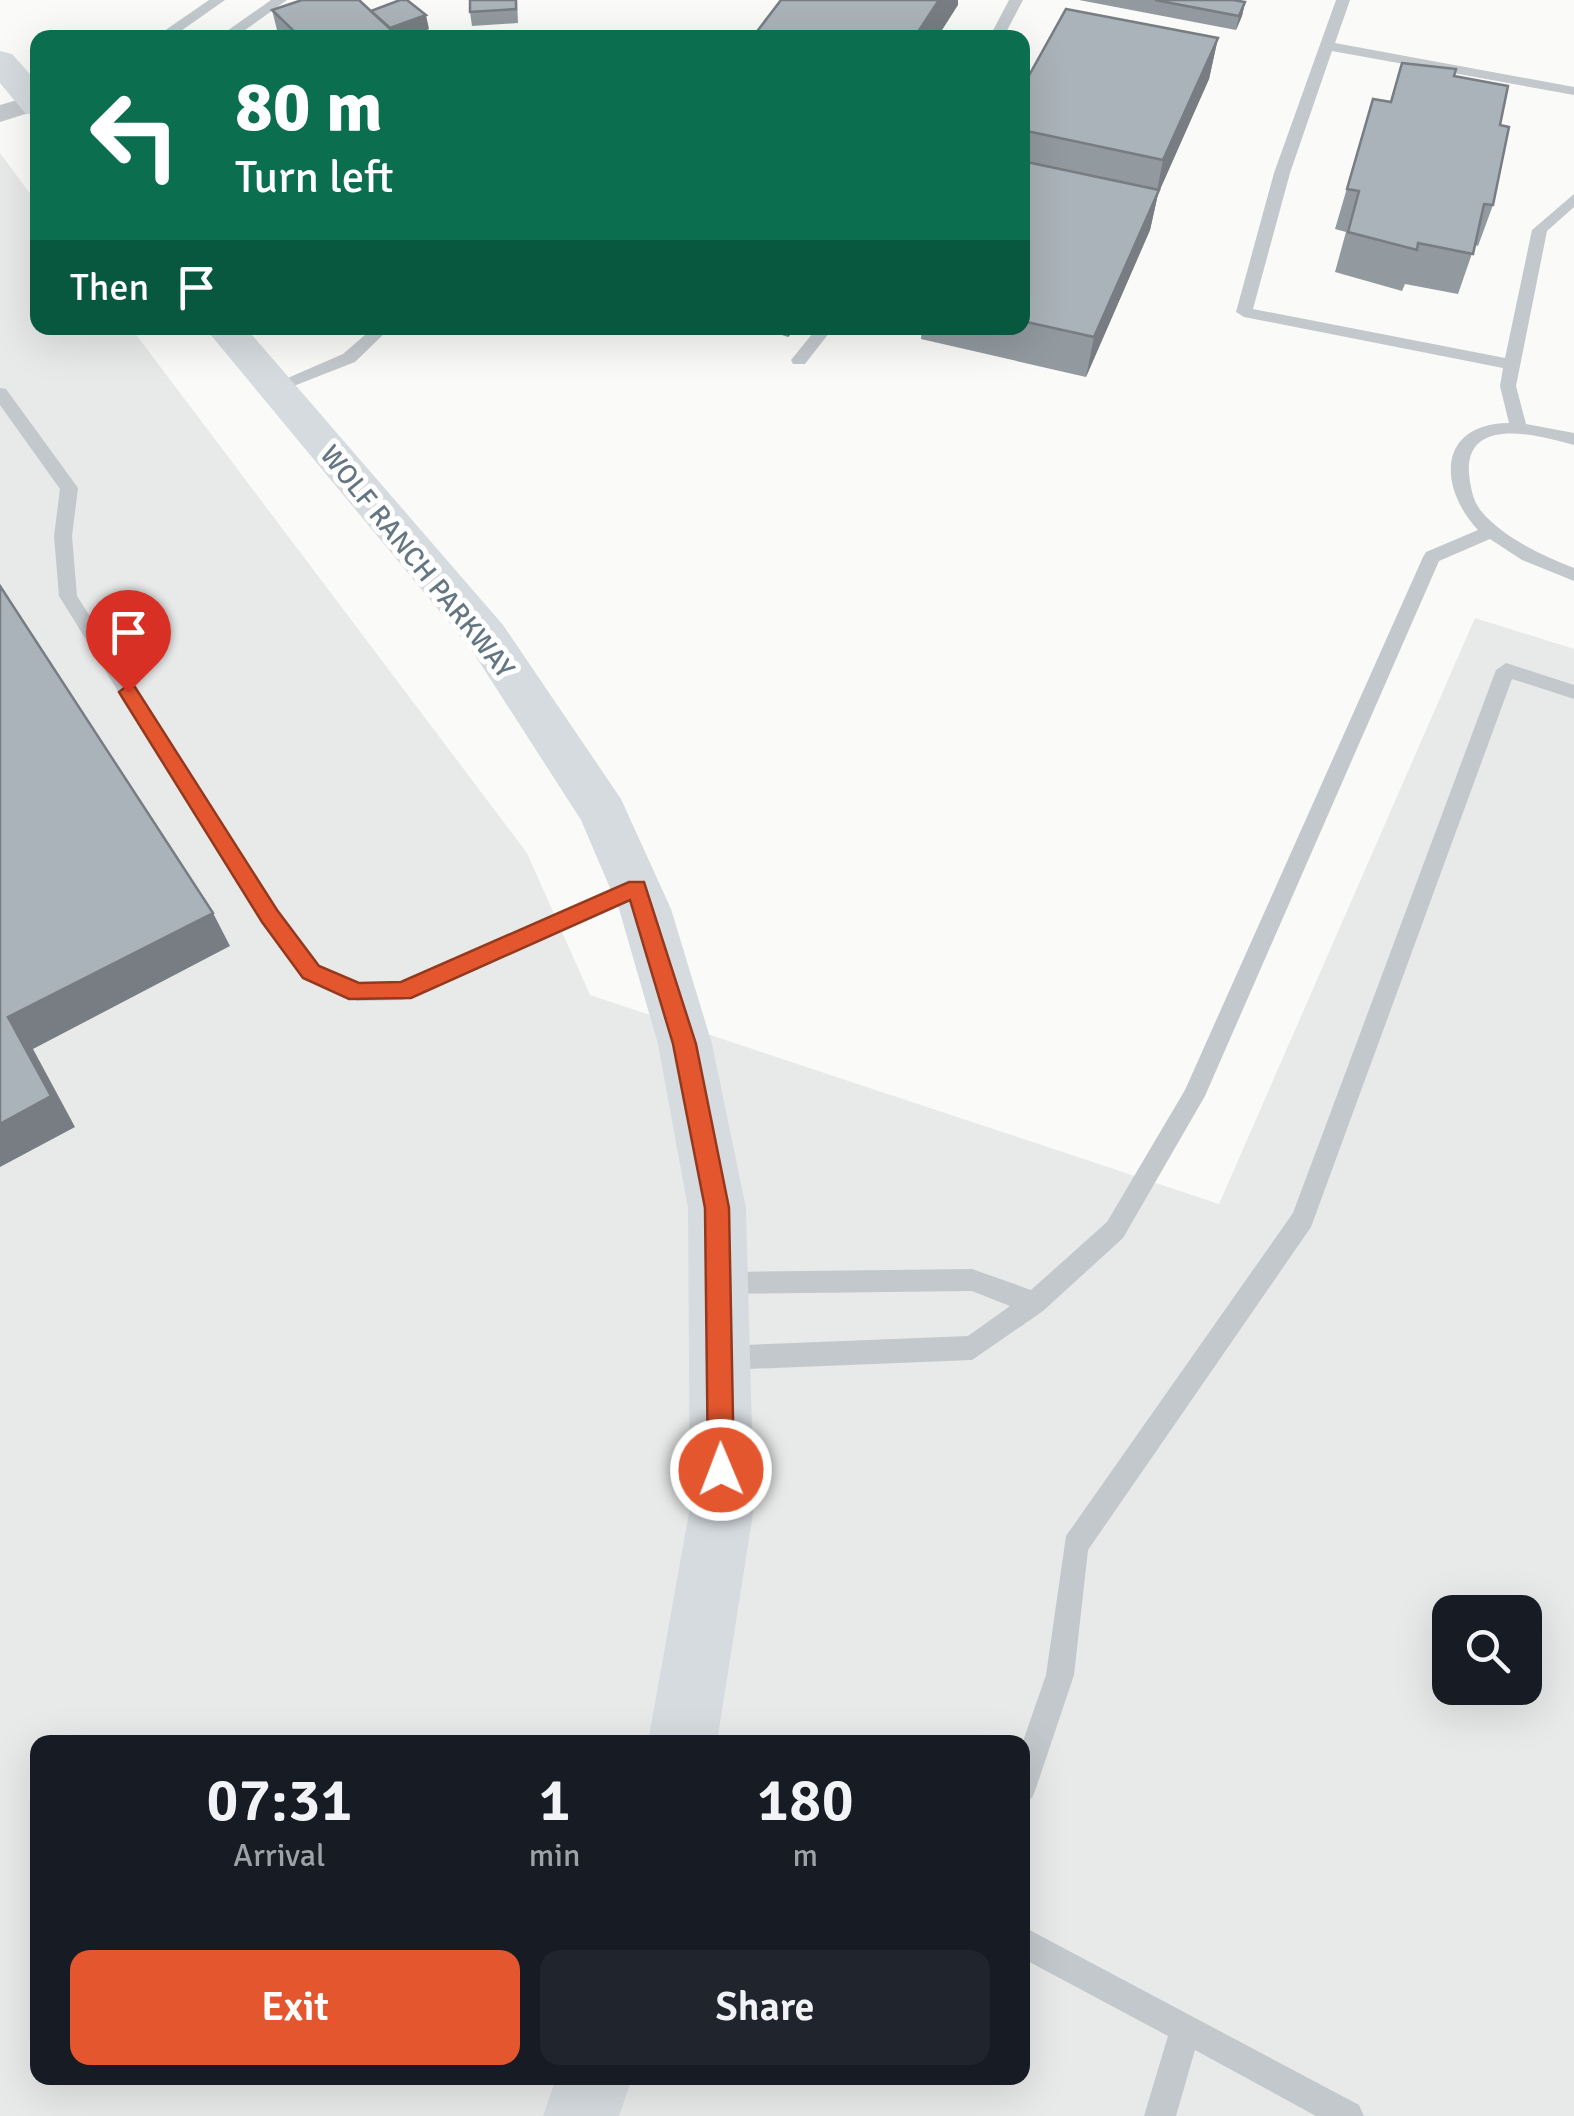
<!DOCTYPE html>
<style>
:root{--surface:#171b24;--page:#20242c;--text:#f1f3f6;--muted:#9ea1a6;--accent:#e4572e}
body{margin:0;font-family:Signika,sans-serif;background:var(--page);color:var(--text);height:100vh;display:flex;flex-direction:column;font-size:38px;white-space:nowrap}
*{box-sizing:border-box;margin:0}
p{font-size:32px;color:var(--muted)}
.icon{flex:none;width:55px;height:55px;fill:none;stroke:currentColor;stroke-width:2;stroke-linecap:round;stroke-linejoin:round}
.map{position:relative;flex:1;overflow:hidden}
.side{position:absolute;left:30px;top:1735px;width:1000px;height:350px;display:flex;flex-direction:column;background:var(--surface);border-radius:20px;box-shadow:0 10px 40px #0002}
.side>*{flex:none}
.top-card{position:absolute;left:30px;top:30px;width:1000px;height:305px;border-radius:20px;box-shadow:0 10px 40px #0002;background:#0b6e4f;color:#fff;overflow:hidden}
.buttons{position:absolute;left:1432px;top:1595px;display:grid;gap:20px}
.buttons a{display:grid;place-items:center;width:110px;height:110px;border-radius:20px;background:var(--surface);box-shadow:0 10px 40px #0002;font-size:50px}
.pin{position:absolute;display:grid;place-items:center;width:85px;height:85px;color:#fff;margin:-102px -42px;border-radius:50% 50% 50% 0;rotate:-45deg;box-shadow:0 0 10px #0007}
.pin .icon{rotate:45deg}
.me{position:absolute;width:110px;margin:-55px;rotate:359deg;stroke-linejoin:round;filter:drop-shadow(0 0 8px #0008)}
.turn{display:flex;align-items:center;gap:35px;height:210px;padding:0 40px;font-size:45px}
.turn .icon{width:130px;height:130px;stroke-width:2.5}
.turn b{display:block;font-size:70px;line-height:85px}
.then{display:flex;align-items:center;height:95px;padding:0 40px;background:#0003;gap:20px;font-size:38px}
.eta{display:flex;justify-content:space-evenly;align-items:center;height:170px;text-align:center}
.eta b{font-size:60px;font-weight:600;line-height:70px}
.cta{display:flex;gap:20px;margin-top:auto;padding:20px 40px}
.cta a{flex:1;height:115px;border-radius:20px;background:var(--accent);color:#fff;font-size:40px;font-weight:600;line-height:115px;text-align:center}
.cta a+a{background:var(--page);color:var(--text)}
.map>svg:first-child{display:block}
.built{fill:#e8e9e9;fill-rule:evenodd}
.lines{fill:none;stroke-linecap:round;stroke-linejoin:round}
.lane{fill:#c3c8cc;fill-rule:evenodd}
.street{fill:#c3c8cc;fill-rule:evenodd}
.secondary{fill:#d6dbdf;fill-rule:evenodd}
.wall{fill:#929a9f}
.shaded-wall{fill:#777d82}
.building{fill:#aab3b9;stroke:#777d82;stroke-width:2.5}
.route{fill:#e4572e;stroke:#94391e;stroke-width:2.5}
.labels{text-anchor:middle;stroke-width:10;stroke-linejoin:round;paint-order:stroke}
.street-label{font-size:28px;fill:#657683;stroke:#fff}
</style>
<div class="map">
<svg width="1574" height="2116" viewBox="0 0 1574 2116">
<rect width="100%" height="100%" fill="#fafaf8"/>
<!-- built -->
<path class="built" d="M0 153 37 203 38 328H131L527 853 590 995 1219 1204 1475 618 1574 649V2116H0ZM1450 1612H1525V1688H1450ZM38 1742H1022V2078H38Z"/>
<g class="lines">
<!-- lane -->
<g class="lane">
<polygon points="209,0 225,0 171,38 154,38"/>
<polygon points="271,0 287,0 234,38 217,38"/>
<polygon points="1009,0 1023,0 1003,38 989,38"/>
<path d="M1336 0H1350L1335 43 1574 87V95L1332 51 1290 173 1253 309 1505 358 1532 230 1574 194V207L1547 231 1516 386 1526 424 1574 433V445C1538 435 1465 415 1469 474 1471 488 1472 499 1481 511 1504 538 1541 555 1574 568V581L1522 560 1490 539 1439 561 1205 1096 1123 1238 1043 1311 972 1360 722 1370 713 1366 709 1358 713 1350 722 1346 968 1336 1010 1306 972 1291 721 1294 712 1291 709 1283 712 1275 721 1272 972 1269 1031 1290 1107 1222 1185 1090 1423 557 1426 552 1478 530C1438 487 1437 424 1509 423L1500 386 1503 368 1244 317 1236 312 1274 173Z"/>
<polygon points="373,328 390,328 355,362 281,391 275,392 267,387 343,354"/>
<polygon points="817,328 833,328 805,364 793,364 791,360"/>
<polygon points="0,388 6,389 78,488 72,536 77,596 277,910 319,966 358,983 401,982 629,882 643,882 647,888 643,894 403,1000 357,1001 303,978 261,922 59,596 54,536 60,489 0,405"/>
<polygon points="1506,663 1574,685 1574,699 1512,679 1311,1227 1088,1550 1074,1675 1036,1788 1032,1798 1022,1802 1022,1744 1046,1675 1066,1536 1293,1213 1496,670"/>
<polygon points="1022,1926 1359,2105 1364,2116 1316,2116 1195,2050 1176,2116 1144,2116 1168,2036 1022,1958"/>
</g>
<!-- street -->
<polygon class="street" points="38,94 38,110 0,122 0,105"/>
<!-- secondary -->
<g class="secondary">
<polygon points="0,51 12,54 38,83 38,116 25,113 0,83"/>
<polygon points="205,328 246,328 503,625 621,799 671,909 712,1044 746,1208 754,1507 717,1742 648,1742 690,1507 688,1208 658,1044 619,909 581,820 471,649"/>
<polygon points="556,2078 632,2078 619,2116 543,2116"/>
</g>
</g>
<!-- wall -->
<g class="wall">
<polygon points="517,0 518,23 472,26 470,12"/>
<polygon points="1079,0 1233,0 1245,2 1242,16 1236,30"/>
<polygon points="272,10 429,29 407,38 279,38"/>
<polygon points="1218,38 1209,79 1158,194 1150,230 1086,377 921,339 922,328 1022,328 1022,88"/>
<polygon points="1402,63 1454,76 1500,125 1493,205 1478,246 1475,245 1458,294 1405,284 1402,291 1335,272 1346,232 1335,229 1373,99 1390,102"/>
<polygon points="761,328 796,328 788,337"/>
</g>
<!-- shaded-wall -->
<g class="shaded-wall">
<polygon points="939,0 958,0 958,5 937,38 914,38"/>
<polygon points="1245,2 1242,16 1236,30 1239,16"/>
<polygon points="426,15 429,29 407,38 392,38 390,29"/>
<polygon points="1218,38 1209,79 1158,194 1150,230 1086,377 1094,337 1156,196 1163,160"/>
<polygon points="788,328 796,328 788,337"/>
<polygon points="213,913 230,946 33,1049 75,1127 0,1167 0,1124 8,1017"/>
</g>
<!-- building -->
<g class="building">
<polygon points="302,0 359,0 400,38 301,38 272,10"/>
<polygon points="400,0 407,0 426,15 390,28 371,11"/>
<polygon points="470,0 516,0 516,9 470,12"/>
<polygon points="781,0 939,0 914,38 752,38"/>
<polygon points="1155,0 1233,0 1245,2 1239,16"/>
<polygon points="1066,9 1218,38 1163,160 1022,130 1022,88"/>
<polygon points="1402,63 1456,69 1454,76 1508,86 1500,125 1509,127 1493,205 1484,204 1473,254 1418,243 1417,250 1348,232 1359,191 1347,189 1373,99 1391,102"/>
<polygon points="1022,161 1159,190 1094,337 1022,321"/>
<polygon points="0,586 213,913 8,1017 51,1096 0,1124"/>
</g>
<!-- route -->
<polygon class="route" points="128,685 135,687 277,910 319,966 359,983 401,982 629,882 644,882 696,1044 729,1208 734,1470 731,1479 721,1483 712,1479 708,1470 705,1208 673,1044 630,900 411,998 349,999 303,978 262,922 122,697 119,692"/>
<g class="labels">
<!-- street labels -->
<g class="street-label">
<text transform="translate(418 561) rotate(51)" y="10">WOLF RANCH PARKWAY</text>
</g>
</g>
</svg>
<div class="buttons">
<a><svg class="icon" aria-label="search" viewBox="0 0 24 24"><circle cx="10" cy="10" r="6"/><path d="M15 15l6 6"/></svg></a>
</div>
<div class="pin" style="left:128px;top:692px;background:#d93025"><svg class="icon" aria-label="arrive" viewBox="0 0 24 24"><path d="M6 21V4h12l-3 4 3 4H6"/></svg></div>
<svg class="me" style="left:721px;top:1470px" viewBox="-20 -20 40 40"><circle r="17" fill="#e4572e" stroke="#fff" stroke-width="3"/><path d="M0-11L8 9 0 5-8 9z" fill="#fff"/></svg>
<div class="top-card">
<div class="turn"><svg class="icon" aria-label="left" viewBox="0 0 24 24"><path d="M17 20v-9H6M10 6l-5 5 5 5"/></svg><div><b>80 m</b>Turn left</div></div>
<div class="then">Then<svg class="icon" aria-label="arrive" viewBox="0 0 24 24"><path d="M6 21V4h12l-3 4 3 4H6"/></svg></div>
</div>
<section class="side">
<div class="eta">
<div><b>07:31</b><p>Arrival</p></div>
<div><b>1</b><p>min</p></div>
<div><b>180</b><p>m</p></div>
</div>
<div class="cta"><a>Exit</a><a>Share</a></div>
</section>
</div>
